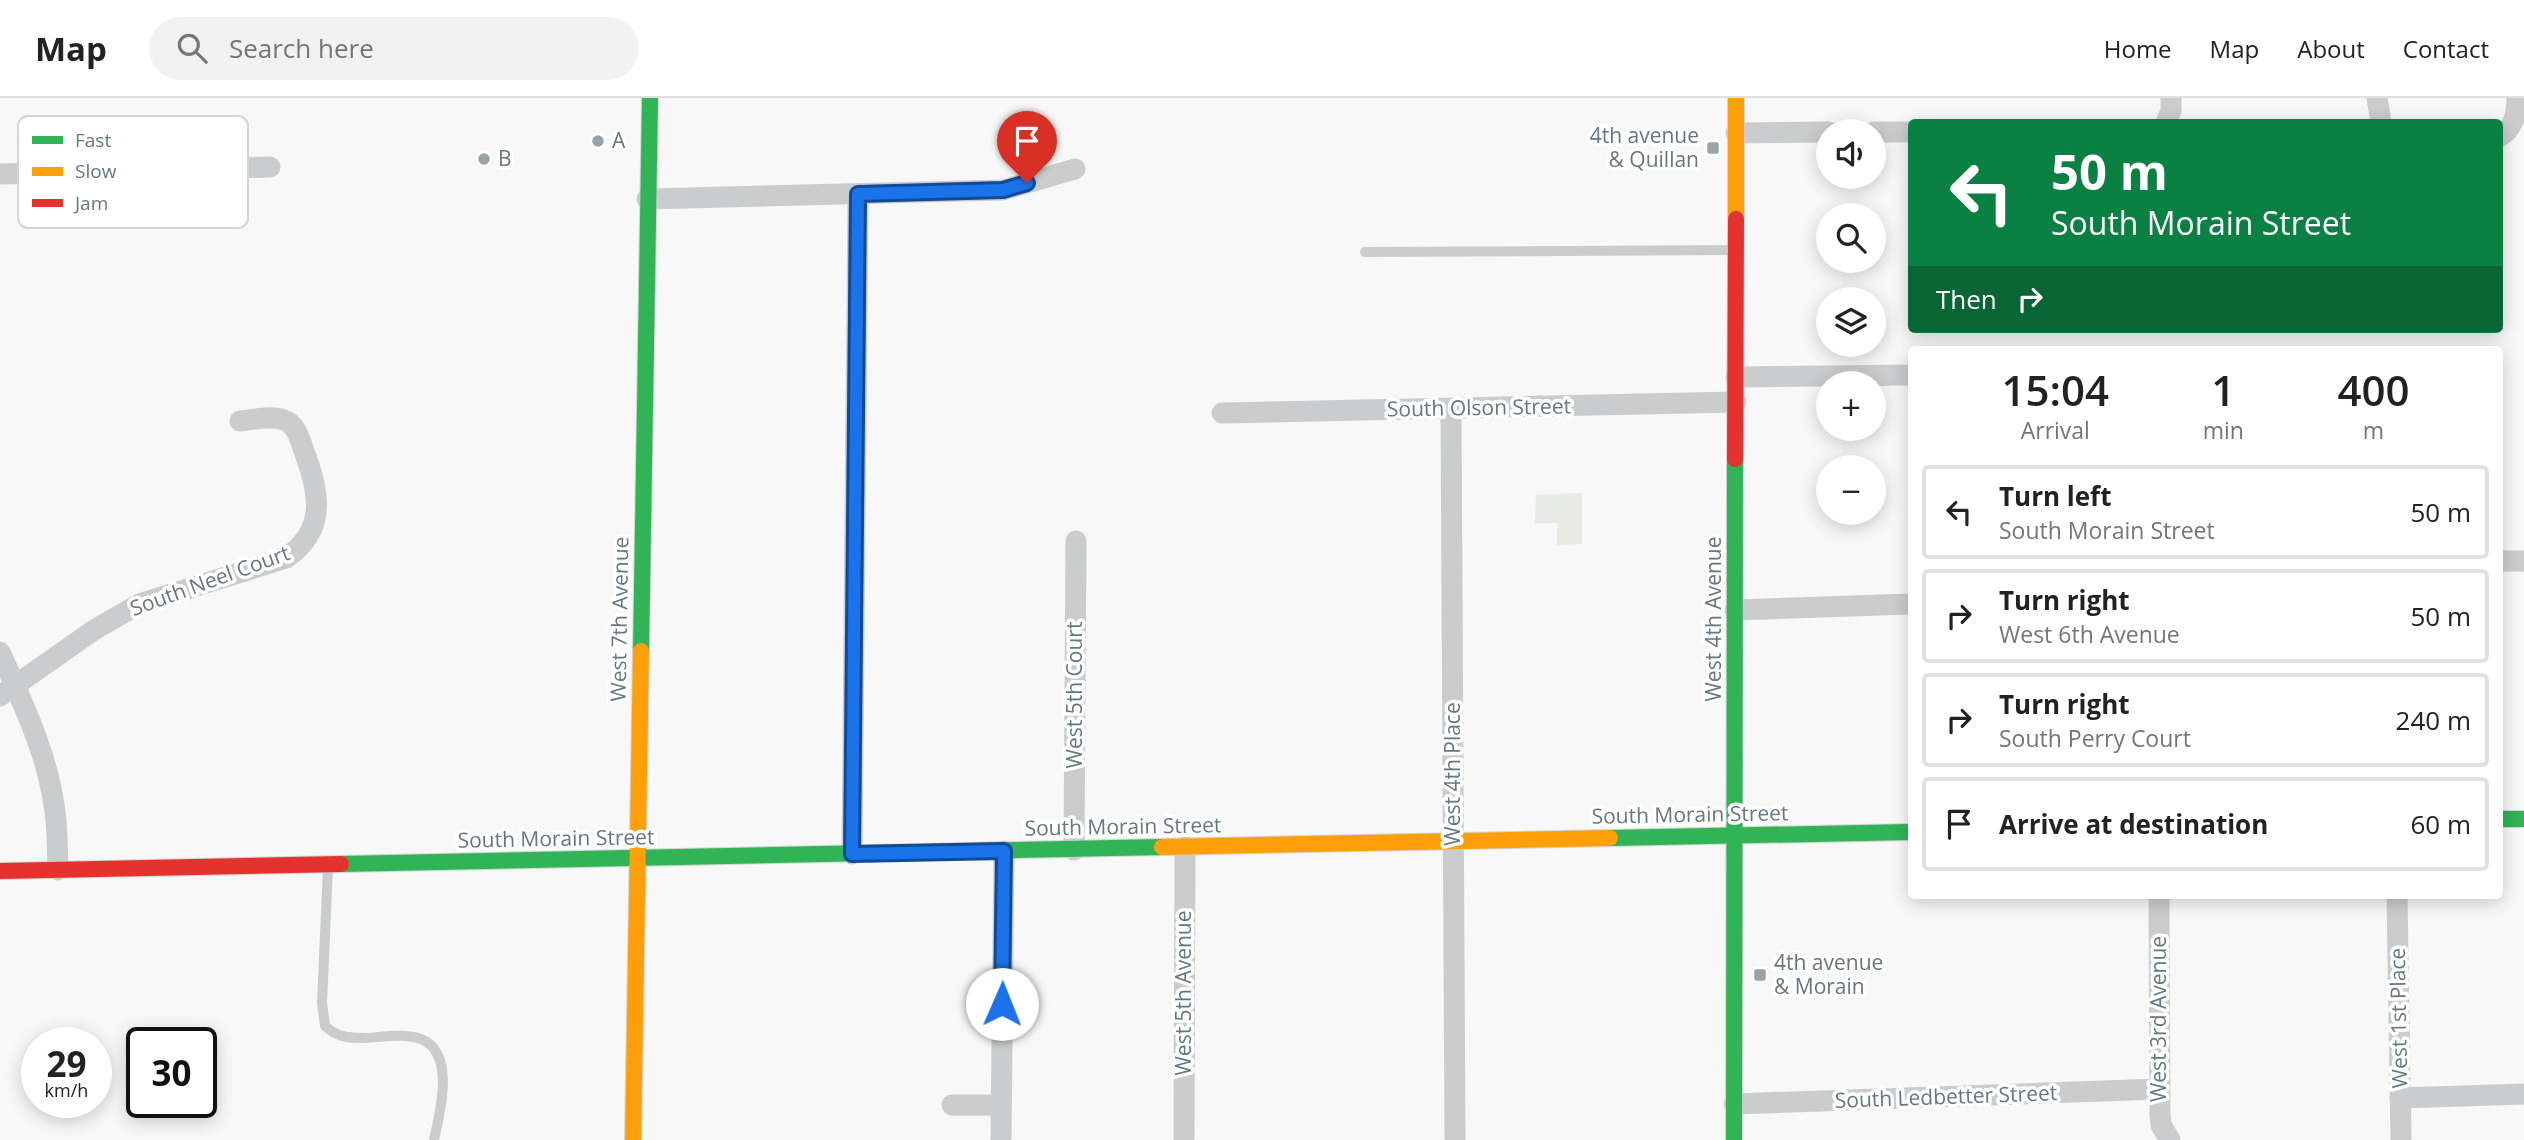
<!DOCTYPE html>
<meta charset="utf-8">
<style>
:root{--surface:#fff;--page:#f2f2f2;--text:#222;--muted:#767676;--line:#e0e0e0}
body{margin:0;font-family:"Open Sans",sans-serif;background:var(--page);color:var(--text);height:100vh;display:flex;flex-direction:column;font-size:26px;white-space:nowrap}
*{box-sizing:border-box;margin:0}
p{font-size:23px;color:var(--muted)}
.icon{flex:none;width:38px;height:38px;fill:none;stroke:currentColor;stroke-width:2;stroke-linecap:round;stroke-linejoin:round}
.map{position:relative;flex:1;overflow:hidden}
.sheet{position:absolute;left:1908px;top:248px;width:595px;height:553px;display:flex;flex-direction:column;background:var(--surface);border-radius:7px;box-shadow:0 4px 18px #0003}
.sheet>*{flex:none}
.hud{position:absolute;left:1908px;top:21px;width:595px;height:214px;border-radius:7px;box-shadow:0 4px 18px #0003;background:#0b8043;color:#fff;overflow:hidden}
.fabs{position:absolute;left:1816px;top:21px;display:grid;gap:14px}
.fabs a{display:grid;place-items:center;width:70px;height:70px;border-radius:50%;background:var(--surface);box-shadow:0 4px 18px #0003;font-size:35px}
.speed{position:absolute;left:21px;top:929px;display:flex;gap:14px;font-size:35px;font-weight:700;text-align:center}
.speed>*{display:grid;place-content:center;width:91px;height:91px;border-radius:50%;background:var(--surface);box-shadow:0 4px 18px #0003;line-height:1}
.speed small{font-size:18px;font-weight:400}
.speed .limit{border:4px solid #111;border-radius:10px;background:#fff;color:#111}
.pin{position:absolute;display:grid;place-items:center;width:60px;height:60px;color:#fff;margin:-72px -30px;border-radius:50% 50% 50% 0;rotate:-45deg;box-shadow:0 0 7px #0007}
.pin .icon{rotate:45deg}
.me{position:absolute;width:77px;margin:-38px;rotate:1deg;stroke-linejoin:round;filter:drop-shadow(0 0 5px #0008)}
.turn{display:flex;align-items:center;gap:24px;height:147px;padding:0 28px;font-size:32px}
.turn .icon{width:91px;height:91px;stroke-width:2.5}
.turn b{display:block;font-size:49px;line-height:60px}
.then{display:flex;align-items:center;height:66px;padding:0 28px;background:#0003;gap:14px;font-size:26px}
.eta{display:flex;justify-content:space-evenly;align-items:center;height:119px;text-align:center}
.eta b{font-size:42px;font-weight:600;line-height:49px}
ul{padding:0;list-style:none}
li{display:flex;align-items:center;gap:21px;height:94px;margin:0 14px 10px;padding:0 14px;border:4px solid var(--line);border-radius:7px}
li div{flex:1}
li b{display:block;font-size:26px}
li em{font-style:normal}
header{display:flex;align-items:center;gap:42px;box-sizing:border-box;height:98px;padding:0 35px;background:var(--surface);border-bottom:2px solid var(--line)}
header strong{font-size:33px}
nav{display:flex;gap:38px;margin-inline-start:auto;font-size:24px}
.search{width:490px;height:63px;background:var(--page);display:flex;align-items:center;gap:18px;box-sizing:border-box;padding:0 24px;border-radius:38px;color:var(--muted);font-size:26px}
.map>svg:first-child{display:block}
.green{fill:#e7eae5}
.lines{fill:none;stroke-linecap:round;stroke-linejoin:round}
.fast-casing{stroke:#d4d5d6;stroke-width:18}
.slow-casing{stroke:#d4d5d6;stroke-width:18}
.jam-casing{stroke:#d4d5d6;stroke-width:18}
.lane{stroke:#cbcccd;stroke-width:10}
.street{stroke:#cbcccd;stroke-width:21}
.fast{stroke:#30b455;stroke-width:16}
.slow{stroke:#ff9f0a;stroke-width:16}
.jam{stroke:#e5322d;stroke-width:16}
.route-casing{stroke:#114b97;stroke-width:18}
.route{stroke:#1a73e8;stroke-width:12}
.poi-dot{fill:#98a4aa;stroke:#fff;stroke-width:2.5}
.labels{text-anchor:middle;stroke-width:7;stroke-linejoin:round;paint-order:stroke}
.poi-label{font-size:21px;fill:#657780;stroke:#fff;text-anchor:start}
.street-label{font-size:21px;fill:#657780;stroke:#fff}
.key{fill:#fff;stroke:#d1d6d9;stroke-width:2}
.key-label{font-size:19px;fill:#657780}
</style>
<header>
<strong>Map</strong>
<div class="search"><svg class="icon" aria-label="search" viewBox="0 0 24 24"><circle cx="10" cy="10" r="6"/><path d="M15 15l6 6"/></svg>Search here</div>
<nav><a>Home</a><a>Map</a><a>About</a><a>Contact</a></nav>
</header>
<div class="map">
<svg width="2524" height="1042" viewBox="0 0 2524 1042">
<rect width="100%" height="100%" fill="#f8f8f8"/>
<!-- green -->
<polygon class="green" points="1582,395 1582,446 1557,447 1557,425 1535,425 1536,397"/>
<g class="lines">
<!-- fast casing -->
<g class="fast-casing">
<g id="fast">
<polyline points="641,553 650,0"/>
<polyline points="2499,721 2524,721"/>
<polyline points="1610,740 1911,734"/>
<polyline points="341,766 1162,749"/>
<polyline points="1734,1042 1735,361"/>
</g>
</g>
<!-- slow casing -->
<g class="slow-casing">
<g id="slow">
<polyline points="1736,121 1736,0"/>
<polyline points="1162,749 1610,740"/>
<polyline points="633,1042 641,553"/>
</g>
</g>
<!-- jam casing -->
<g class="jam-casing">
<g id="jam">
<polyline points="1735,361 1736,121"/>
<polyline points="0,773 341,766"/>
</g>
</g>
<!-- lane -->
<g class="lane">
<polyline points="1365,154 1734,152"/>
<path d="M328 769 322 905 325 928C338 940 350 940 366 940 382 939 405 935 421 941 456 955 440 1014 434 1042"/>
</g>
<!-- street -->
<g class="street">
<polyline points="2377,0 2381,24"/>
<polyline points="2166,24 2171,13 2171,0"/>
<polyline points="1874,34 1911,34"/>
<polyline points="1736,35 1829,34"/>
<path d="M2499 39C2513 32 2517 15 2517 0"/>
<polyline points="0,76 270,69"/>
<polyline points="647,101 1003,92 1075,71"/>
<polyline points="1736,279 1911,277"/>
<polyline points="1451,310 1455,1042"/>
<polyline points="1222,315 1736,304"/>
<polyline points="2499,463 2524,463"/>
<polyline points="1735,512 1911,506"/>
<path d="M0 554C22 604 46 652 54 707 58 728 57 751 58 772"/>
<path d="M0 598 94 532 139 506 286 460C328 431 319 394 304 353 300 341 296 326 284 322 271 317 253 322 240 323"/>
<polyline points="1074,752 1076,443"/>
<polyline points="852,756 858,96"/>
<polyline points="2159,798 2160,1016 2161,1027 2170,1042"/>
<polyline points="2397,798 2401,1042"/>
<polyline points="2400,1000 2524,996"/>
<polyline points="1734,1006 2159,991"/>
<polyline points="952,1007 1001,1007"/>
<polyline points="1001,1042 1004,753"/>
<polyline points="1184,1042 1185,749"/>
</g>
<!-- fast -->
<use href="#fast" class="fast"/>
<!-- slow -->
<use href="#slow" class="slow"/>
<!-- jam -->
<use href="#jam" class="jam"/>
</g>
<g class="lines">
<!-- route casing -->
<g class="route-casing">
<polyline id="route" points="1002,906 1004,753 852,756 858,96 1003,92 1027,85"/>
</g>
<!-- route -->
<use href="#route" class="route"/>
</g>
<!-- markers -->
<g class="poi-dot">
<circle cx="598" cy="43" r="7"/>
<rect x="1706" y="43" width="14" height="14" rx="3.5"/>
<circle cx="484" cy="61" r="7"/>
<rect x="1753" y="870" width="14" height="14" rx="3.5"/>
</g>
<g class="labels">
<!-- poi labels -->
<g class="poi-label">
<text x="1699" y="45" text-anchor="end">4th avenue<tspan x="1699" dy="24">&amp; Quillan</tspan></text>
<text x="612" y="50">A</text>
<text x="498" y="68">B</text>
<text x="1774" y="872">4th avenue<tspan x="1774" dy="24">&amp; Morain</tspan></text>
</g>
<!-- street labels -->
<g class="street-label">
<text transform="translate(1479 310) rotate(-1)" y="7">South Olson Street</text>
<text transform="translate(210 483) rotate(-20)" y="7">South Neel Court</text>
<text transform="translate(620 521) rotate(-89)" y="7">West 7th Avenue</text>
<text transform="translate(1714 521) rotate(-90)" y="7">West 4th Avenue</text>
<text transform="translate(1075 597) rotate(-90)" y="7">West 5th Court</text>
<text transform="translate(1453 676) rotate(-90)" y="7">West 4th Place</text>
<text transform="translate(1690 717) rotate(-1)" y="7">South Morain Street</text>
<text transform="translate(1123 729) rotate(-1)" y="7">South Morain Street</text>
<text transform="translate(556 741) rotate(-1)" y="7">South Morain Street</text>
<text transform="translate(1184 895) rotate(-90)" y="7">West 5th Avenue</text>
<text transform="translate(2399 920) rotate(-91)" y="7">West 1st Place</text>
<text transform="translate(2159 921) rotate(-90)" y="7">West 3rd Avenue</text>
<text transform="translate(1946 999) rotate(-2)" y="7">South Ledbetter Street</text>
</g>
</g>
<!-- legend -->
<rect x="18" y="18" width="230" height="112" rx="10" class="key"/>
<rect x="32" y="38" width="31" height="8" fill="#30b455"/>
<rect x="32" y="69" width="31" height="9" fill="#ff9f0a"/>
<rect x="32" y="101" width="31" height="8" fill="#e5322d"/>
<g class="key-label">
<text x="75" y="49">Fast</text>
<text x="75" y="80">Slow</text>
<text x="75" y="112">Jam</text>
</g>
</svg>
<div class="fabs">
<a><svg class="icon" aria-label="sound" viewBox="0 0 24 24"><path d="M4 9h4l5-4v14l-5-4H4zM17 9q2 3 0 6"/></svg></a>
<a><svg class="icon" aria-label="search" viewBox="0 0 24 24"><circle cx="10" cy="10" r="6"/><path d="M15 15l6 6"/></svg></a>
<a><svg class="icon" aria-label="layers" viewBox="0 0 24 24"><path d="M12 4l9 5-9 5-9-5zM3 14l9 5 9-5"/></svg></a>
<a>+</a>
<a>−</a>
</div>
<div class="speed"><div>29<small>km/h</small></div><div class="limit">30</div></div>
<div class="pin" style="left:1027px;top:85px;background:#d93025"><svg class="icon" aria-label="arrive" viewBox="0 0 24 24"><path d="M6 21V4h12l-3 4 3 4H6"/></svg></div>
<svg class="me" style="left:1002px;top:906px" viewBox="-20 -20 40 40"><circle r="19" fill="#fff"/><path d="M0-13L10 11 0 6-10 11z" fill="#1a73e8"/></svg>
<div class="hud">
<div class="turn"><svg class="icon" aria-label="left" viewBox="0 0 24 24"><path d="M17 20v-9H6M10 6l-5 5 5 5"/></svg><div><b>50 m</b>South Morain Street</div></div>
<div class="then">Then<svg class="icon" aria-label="right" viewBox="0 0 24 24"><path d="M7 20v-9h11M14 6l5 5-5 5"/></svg></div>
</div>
<section class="sheet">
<div class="eta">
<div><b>15:04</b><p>Arrival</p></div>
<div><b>1</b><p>min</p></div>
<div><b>400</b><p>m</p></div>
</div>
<ul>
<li><svg class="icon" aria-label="left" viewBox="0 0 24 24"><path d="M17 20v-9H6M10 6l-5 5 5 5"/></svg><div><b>Turn left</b><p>South Morain Street</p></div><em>50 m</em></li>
<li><svg class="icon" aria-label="right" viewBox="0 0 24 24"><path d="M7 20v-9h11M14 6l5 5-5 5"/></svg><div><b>Turn right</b><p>West 6th Avenue</p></div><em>50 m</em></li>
<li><svg class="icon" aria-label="right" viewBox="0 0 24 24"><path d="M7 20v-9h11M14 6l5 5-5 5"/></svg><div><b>Turn right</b><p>South Perry Court</p></div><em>240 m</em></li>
<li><svg class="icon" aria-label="arrive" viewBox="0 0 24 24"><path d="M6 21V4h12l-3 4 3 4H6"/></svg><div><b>Arrive at destination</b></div><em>60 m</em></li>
</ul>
</section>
</div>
